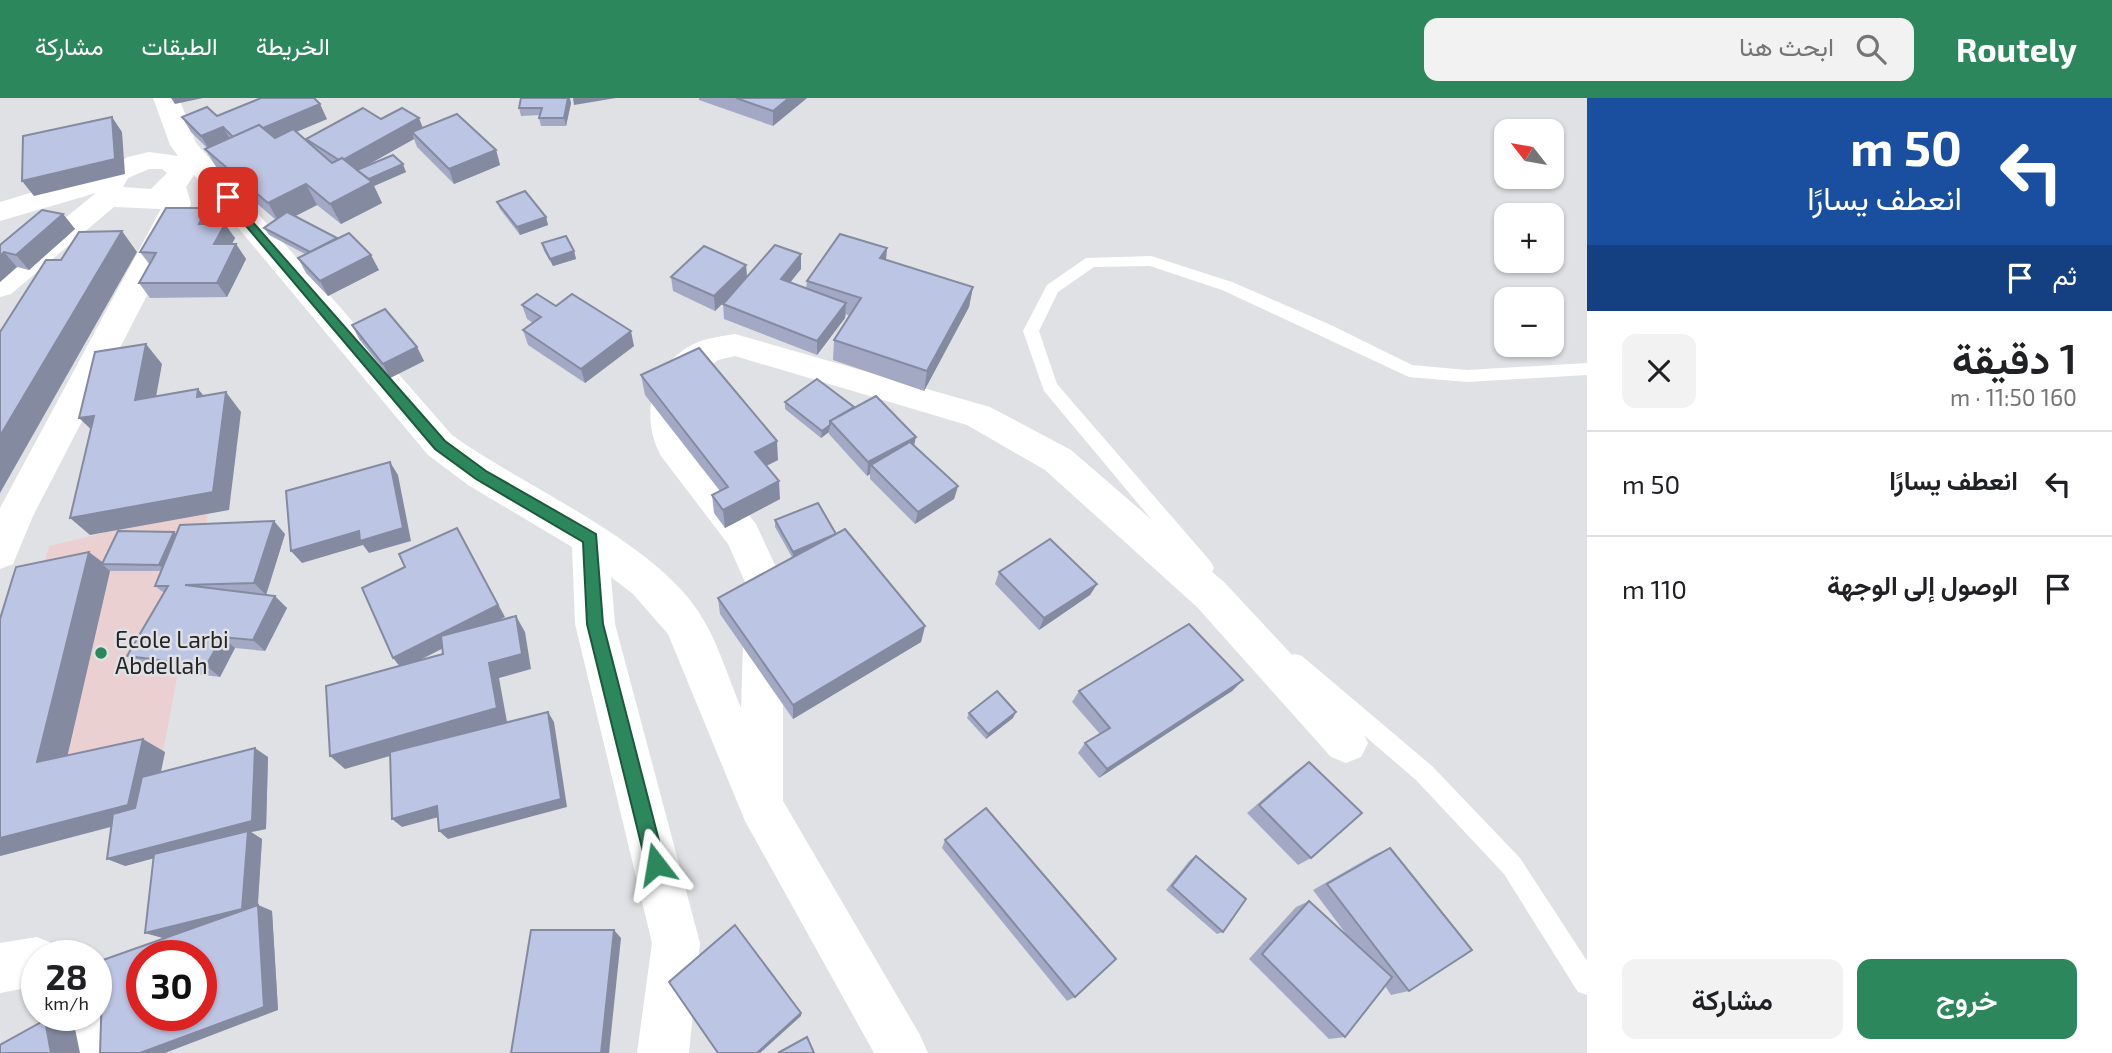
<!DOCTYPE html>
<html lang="ar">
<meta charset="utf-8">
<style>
:root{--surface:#fff;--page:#f2f2f2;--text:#202124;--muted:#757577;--line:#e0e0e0;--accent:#2d875d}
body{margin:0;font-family:"Exo 2",Vazirmatn,sans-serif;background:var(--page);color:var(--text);direction:rtl;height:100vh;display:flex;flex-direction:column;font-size:26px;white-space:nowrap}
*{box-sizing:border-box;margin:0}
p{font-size:23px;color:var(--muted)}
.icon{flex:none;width:38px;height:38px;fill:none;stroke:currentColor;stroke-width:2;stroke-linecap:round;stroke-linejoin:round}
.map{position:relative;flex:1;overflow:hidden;direction:ltr}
.panel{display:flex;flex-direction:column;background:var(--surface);width:525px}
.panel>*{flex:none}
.hud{background:#1a4fa0;color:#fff;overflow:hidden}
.needle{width:46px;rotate:301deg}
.buttons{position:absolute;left:1494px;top:21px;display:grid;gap:14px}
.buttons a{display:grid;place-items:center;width:70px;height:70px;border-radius:14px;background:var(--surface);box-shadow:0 2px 5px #0004;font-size:35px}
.speed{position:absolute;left:21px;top:842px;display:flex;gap:14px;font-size:35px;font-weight:700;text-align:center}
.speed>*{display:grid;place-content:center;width:91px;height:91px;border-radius:50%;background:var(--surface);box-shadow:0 2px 5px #0004;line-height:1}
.speed small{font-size:18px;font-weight:400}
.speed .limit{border:10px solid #d22;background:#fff;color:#111}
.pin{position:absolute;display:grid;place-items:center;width:60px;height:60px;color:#fff;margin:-30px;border-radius:14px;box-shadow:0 4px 10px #0006}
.me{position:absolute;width:77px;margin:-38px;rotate:346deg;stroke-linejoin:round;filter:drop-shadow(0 0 5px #0008)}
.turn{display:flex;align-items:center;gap:24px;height:147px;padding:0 35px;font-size:32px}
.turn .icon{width:91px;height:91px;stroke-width:2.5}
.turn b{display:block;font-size:49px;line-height:60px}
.then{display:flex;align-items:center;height:66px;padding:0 35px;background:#0003;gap:14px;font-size:26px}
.round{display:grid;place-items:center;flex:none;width:74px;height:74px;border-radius:14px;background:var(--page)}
.overview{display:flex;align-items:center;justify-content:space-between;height:119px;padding:0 35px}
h1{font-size:42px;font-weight:600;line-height:52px}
.cta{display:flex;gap:14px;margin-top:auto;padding:14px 35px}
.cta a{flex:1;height:80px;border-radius:14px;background:var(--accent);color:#fff;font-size:28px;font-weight:600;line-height:80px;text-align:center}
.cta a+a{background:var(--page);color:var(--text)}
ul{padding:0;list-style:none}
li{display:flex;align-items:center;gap:21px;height:105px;padding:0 35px;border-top:2px solid var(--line)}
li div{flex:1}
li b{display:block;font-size:26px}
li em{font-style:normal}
header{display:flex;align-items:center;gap:42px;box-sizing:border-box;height:98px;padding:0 35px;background:var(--accent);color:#fff}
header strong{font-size:33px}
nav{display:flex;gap:38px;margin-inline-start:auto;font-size:24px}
.search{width:490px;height:63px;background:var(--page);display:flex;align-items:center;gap:18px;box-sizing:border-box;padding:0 24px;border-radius:14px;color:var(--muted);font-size:26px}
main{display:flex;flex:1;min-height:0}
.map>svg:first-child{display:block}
.education{fill:#ebd0d1}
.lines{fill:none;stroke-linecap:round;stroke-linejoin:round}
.lane{fill:#fff;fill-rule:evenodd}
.street{fill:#fff;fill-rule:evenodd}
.wall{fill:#a3a9c4}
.shaded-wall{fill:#848aa0}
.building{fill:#bdc5e4;stroke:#848aa0;stroke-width:2;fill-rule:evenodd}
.route{fill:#2d875d;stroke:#1d583c;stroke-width:2}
.poi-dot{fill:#2d875d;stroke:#e0e1e4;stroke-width:2.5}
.labels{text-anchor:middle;stroke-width:5;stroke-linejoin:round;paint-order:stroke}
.poi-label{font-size:23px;fill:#242425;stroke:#e0e1e4;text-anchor:start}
</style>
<header>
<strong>Routely</strong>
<div class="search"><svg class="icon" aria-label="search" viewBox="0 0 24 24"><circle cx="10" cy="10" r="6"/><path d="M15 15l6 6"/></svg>ابحث هنا</div>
<nav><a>الخريطة</a><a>الطبقات</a><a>مشاركة</a></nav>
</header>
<main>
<section class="panel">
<div class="hud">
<div class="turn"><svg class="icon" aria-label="left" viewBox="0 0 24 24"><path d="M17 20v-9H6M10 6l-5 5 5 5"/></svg><div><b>50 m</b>انعطف يسارًا</div></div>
<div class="then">ثم<svg class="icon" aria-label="arrive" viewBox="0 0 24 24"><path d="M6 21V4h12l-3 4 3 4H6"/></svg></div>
</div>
<div class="overview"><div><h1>1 دقيقة</h1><p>160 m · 11:50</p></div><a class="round"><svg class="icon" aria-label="close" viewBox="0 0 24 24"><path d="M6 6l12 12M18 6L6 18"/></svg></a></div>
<ul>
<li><svg class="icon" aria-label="left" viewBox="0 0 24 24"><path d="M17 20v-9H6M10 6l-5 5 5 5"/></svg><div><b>انعطف يسارًا</b></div><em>50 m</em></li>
<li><svg class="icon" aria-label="arrive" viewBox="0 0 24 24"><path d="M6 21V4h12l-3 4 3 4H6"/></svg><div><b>الوصول إلى الوجهة</b></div><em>110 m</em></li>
</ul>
<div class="cta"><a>خروج</a><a>مشاركة</a></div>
</section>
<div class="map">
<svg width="1587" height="955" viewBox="0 0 1587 955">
<rect width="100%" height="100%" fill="#e0e1e4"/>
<!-- education -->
<polygon class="education" points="209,410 151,718 0,758 0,703 39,486 49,448"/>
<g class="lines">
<!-- lane -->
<g class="lane">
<polygon points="1151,158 1232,184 1331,227 1412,267 1467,272 1587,265 1587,277 1467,284 1409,279 1222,192 1150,168 1094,169 1058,194 1039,233 1057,286 1211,464 1214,470 1211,476 1197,476 1044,293 1023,233 1047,187 1086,160"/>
<polygon points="1295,556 1302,558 1432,668 1520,760 1587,863 1587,897 1578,894 1504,776 1416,682 1288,572 1285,565 1288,558"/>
</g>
<!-- street -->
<g class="street">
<path d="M153 0H179L196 45 452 337C524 389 650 441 698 513 717 541 728 579 741 610L745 484 728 446 661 358C638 316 653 263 698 244 709 240 723 238 735 236L990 309 1071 352 1225 485 1361 631 1368 645 1361 659 1346 665 1331 659 1197 509 1045 372 967 327 735 258 718 262 693 281 682 309 690 344 756 426 783 484V703L920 937 928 955H874L745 723 668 536 633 496 611 479 615 526 700 845 689 955H637L652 845 575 526 572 449 468 387 428 357 194 77 186 89 191 105 187 120 33 418 13 466 0 471V410L161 111 114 109 11 196 0 199V173L96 95 0 123V104L106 72 128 59 149 54 178 58 170 47ZM149 71H162L167 75 151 91 123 89 128 80Z"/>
<polygon points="37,839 54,846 59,858 37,858 37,888 0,895 0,845"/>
<polygon points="96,897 102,899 109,917 116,955 64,955 59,917 96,917"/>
</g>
</g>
<!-- wall -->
<g class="wall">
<polygon points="699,0 807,0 773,28 699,2"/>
<polygon points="571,5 566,28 541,28 539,20 540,17 521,18 519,10"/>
<polygon points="217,18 327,21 296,34 307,43 306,41 381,21 423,30 496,52 500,67 454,86 417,49 414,41 363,69 406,74 374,88 382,105 341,126 317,107 295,118 379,172 328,198 306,175 298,160 305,156 269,137 264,130 276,122 218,72 205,51 207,50 191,34 182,19"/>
<polygon points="497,104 546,119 548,127 520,137 500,111"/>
<polygon points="63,116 75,131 29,172 17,169 0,184 0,147"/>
<polygon points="217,125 216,126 235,140 232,146 236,146 246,161 227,199 150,200 139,185 150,167 140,154"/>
<polygon points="542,145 574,153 576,161 553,168 544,153"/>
<polygon points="887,150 886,162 973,189 969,209 924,293 833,262 834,242 849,218 846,216 845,220 817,257 724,221 723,206 730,198 715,213 673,193 671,179 746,167 747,179 801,171 790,184 806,191 807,183"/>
<polygon points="522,207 556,208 634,248 585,285 528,247 523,232 533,225 527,221"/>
<polygon points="352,227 417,249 424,263 390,280 359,241"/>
<polygon points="641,277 778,362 766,368 780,401 725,430 714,415 712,397 720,393 645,297"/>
<polygon points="785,304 854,309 914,347 958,388 954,401 915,426 870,381 870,376 867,378 829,336 829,334 821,340 785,311"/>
<polygon points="775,422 836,436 925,528 921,544 793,621 720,516 718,500 792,459 775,429"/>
<polygon points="174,434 176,436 285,436 266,497 287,510 265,553 235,550 220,579 142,569 127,558 164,495 155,488 161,473 110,473 67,658 165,654 161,674 268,659 266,731 251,734 262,741 258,807 272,813 278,912 163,840 145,835 154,760 125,768 111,729 0,758 103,465"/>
<polygon points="999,474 1097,486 1090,497 1039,532 995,486"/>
<polygon points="1243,582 1232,593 1099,680 1078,655 1085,645 1100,636 1072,604 1079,593"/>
<polygon points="969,615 1013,620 986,641 967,620"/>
<polygon points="1309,664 1311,760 1298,767 1247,715 1296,673"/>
<polygon points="945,742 1075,899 1067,903 942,750"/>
<polygon points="1390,750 1409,893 1391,897 1385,888 1345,939 1329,941 1249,861 1296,809 1309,803 1346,836 1313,792 1374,757"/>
<polygon points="1196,758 1223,834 1217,836 1166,792 1190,762"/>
</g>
<!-- shaded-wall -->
<g class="shaded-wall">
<polygon points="171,0 203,0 175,6"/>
<polygon points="568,0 570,0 571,5 566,28 564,20"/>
<polygon points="573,0 616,0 574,7"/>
<polygon points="789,0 807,0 773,28 773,13"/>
<polygon points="320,6 327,21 244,56 236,41"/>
<polygon points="112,19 122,34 125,76 34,98 22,83"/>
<polygon points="419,20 425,35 412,34 414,41 348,78 341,63"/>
<polygon points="223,29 232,44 210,53 201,38"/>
<polygon points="496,52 500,67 454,86 449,71"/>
<polygon points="403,66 406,74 374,88 382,105 341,126 330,106 367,82"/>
<polygon points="306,86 317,107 280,126 268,105"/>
<polygon points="207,110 217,125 208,141 199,126"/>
<polygon points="63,116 75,131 29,172 16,157"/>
<polygon points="546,119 548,127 520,137 517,129"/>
<polygon points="225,126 235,140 224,161 214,146"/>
<polygon points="122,133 137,154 0,395 0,338"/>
<polygon points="236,146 246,161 227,199 217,185"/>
<polygon points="887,150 885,171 880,160"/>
<polygon points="574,153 576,161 553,168 550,161"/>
<polygon points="4,154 17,169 0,184 0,158"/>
<polygon points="801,156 801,171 781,196 781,181"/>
<polygon points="371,157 379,172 328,198 320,183"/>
<polygon points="746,167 747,181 715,213 714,198"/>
<polygon points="973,189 969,209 924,293 927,273"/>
<polygon points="846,205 845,220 817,257 817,243"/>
<polygon points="631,233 634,248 585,285 581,271"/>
<polygon points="146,246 162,266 152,321 135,302"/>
<polygon points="417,249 424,263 390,280 383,266"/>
<polygon points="198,291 214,310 197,299"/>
<polygon points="226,294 241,314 229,412 90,437 70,420"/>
<polygon points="94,318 99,339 79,320"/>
<polygon points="830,327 829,334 821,340 822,333"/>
<polygon points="916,339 913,352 871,367 870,376 867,378 868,364"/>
<polygon points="777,343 778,362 756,373 755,354"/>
<polygon points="390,364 398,377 411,443 369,455 363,447 302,465 291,453"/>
<polygon points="779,383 780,401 725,430 723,412"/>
<polygon points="958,388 954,401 915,426 918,414"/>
<polygon points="274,423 285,436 266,497 254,485"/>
<polygon points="457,430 505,519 402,571 393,560"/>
<polygon points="174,434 181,440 166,473 159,467"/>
<polygon points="837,436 793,460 793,454"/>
<polygon points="89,454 105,466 102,466 110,473 63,677 37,664"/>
<polygon points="1097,486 1090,497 1039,532 1044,520"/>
<polygon points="275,498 287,510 265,553 253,542"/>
<polygon points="516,518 525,534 531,571 499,580 507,624 345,671 330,658 489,565"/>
<polygon points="925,528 921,544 793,621 793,607"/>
<polygon points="222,539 235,550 220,579 206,568"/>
<polygon points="1243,582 1232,593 1099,680 1107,671"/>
<polygon points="548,614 554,624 567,709 448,741 439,733"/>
<polygon points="1016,614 1013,620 986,641 988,636"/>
<polygon points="143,641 165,654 151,718 0,758 0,740"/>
<polygon points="255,650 268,659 266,731 251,734 262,741 257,817 163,840 145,835 248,735 125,768 107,761"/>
<polygon points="437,708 446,717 402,729 392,721"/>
<polygon points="258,807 272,813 278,912 165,955 140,955"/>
<polygon points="614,832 621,840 609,955 601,955"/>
<polygon points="801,915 801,918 760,955 757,955"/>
<polygon points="45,922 74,926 80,955 51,955"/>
</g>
<!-- building -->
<g class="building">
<polygon points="261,0 314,0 320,6 263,30 259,27 233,39 223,29 201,38 182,19 207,9 217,18"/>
<polygon points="521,0 568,0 564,20 539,20 542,10 519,10"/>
<polygon points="736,0 789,0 773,13"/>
<polygon points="363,10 381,21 402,10 419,20 343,62 342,60 339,62 306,41"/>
<polygon points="457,16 496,52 449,71 412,34"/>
<polygon points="112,19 115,61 22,83 23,38"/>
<polygon points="259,27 275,40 293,31 332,65 342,60 372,84 330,106 306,86 268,105 205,51"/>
<polygon points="393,57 403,66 369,81 357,72"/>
<polygon points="525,93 546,119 517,129 497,104"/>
<polygon points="166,110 207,110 199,126 225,126 214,146 236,146 217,185 139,185 156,155 140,154"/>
<polygon points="42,112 63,116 16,157 4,154 0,158 0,147"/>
<polygon points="287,114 337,140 310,154 264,130"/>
<polygon points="122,133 0,338 0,234 46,162 61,162 79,134"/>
<polygon points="349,135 371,157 320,183 298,160"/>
<polygon points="840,136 887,150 880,160 973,189 927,273 834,242 861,200 807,183"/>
<polygon points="566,138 574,153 550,161 542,145"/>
<polygon points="775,147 801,156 781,181 846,205 817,243 723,206"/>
<polygon points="704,148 746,167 714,198 671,179"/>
<polygon points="537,196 556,208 572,196 631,233 581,271 523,232 541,219 522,207"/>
<polygon points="385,211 417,249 383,266 352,227"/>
<polygon points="146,246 135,302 198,291 197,299 226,294 213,394 70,420 94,318 79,320 95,254"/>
<polygon points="699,250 777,343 755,354 779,383 723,412 712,397 728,389 641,277"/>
<polygon points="817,281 854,309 830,323 830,327 822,333 785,304"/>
<polygon points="876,298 916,339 868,364 830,323"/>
<polygon points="910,344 958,388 918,414 871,367"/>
<polygon points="390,364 403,430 360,443 359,433 291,453 286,393"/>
<polygon points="818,405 836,436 793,454 775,422"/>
<polygon points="274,423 254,485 185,487 275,498 253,542 222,539 206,568 127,558 168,488 155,488 180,427"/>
<polygon points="457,430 498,507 393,560 362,490 405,469 399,456"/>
<polygon points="845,431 925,528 793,607 718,500"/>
<polygon points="118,433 174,434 159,467 102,466"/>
<polygon points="1050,441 1097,486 1044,520 999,474"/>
<polygon points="89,454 37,664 143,641 128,707 0,740 0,521 16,469"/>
<polygon points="516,518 522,556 489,565 497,610 330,658 326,588 443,556 441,538"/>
<polygon points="1189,526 1243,582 1107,671 1085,645 1110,630 1079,593"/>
<polygon points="997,593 1016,614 988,636 969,615"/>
<polygon points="548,614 561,701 439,733 437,708 392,721 390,654"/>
<polygon points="255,650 252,723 107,761 113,716 135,710 142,679"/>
<polygon points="1309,664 1362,715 1311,760 1259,707"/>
<polygon points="986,710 1116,861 1075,899 945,742"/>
<polygon points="248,733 242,811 145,835 154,756"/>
<polygon points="1390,750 1472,852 1409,893 1327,786"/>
<polygon points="1196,758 1246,801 1223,834 1172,788"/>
<polygon points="1309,803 1392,879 1345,939 1262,856"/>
<path d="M258 807 264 909 140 955H100L103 862ZM142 858H201V917H142Z"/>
<polygon points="735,827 801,915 757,955 718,955 669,884"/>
<polygon points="531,832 614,832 601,955 511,955"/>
<polygon points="45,922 51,955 0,955 0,947"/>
<polygon points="807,939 814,955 778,955"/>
</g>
<!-- route -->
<polygon class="route" points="228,96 445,343 486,373 596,436 603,526 665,766 662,772 656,775 649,772 646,766 587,526 583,444 476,381 435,351 224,102 223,99"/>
<!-- markers -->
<circle class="poi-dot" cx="101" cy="555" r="7"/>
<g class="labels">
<!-- poi labels -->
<g class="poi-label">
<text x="115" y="550">Ecole Larbi<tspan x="115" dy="26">Abdellah</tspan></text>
</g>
</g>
</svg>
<div class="buttons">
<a><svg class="needle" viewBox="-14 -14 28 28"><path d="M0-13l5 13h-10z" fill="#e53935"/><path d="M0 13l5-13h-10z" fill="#757577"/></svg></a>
<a>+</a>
<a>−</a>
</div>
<div class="speed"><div>28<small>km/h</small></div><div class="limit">30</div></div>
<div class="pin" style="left:228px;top:99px;background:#d93025"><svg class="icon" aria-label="arrive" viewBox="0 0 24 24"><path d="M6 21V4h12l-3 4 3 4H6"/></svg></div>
<svg class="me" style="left:656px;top:766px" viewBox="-20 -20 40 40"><path d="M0-17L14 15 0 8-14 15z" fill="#2d875d" stroke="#fff" stroke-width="4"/></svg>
</div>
</main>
